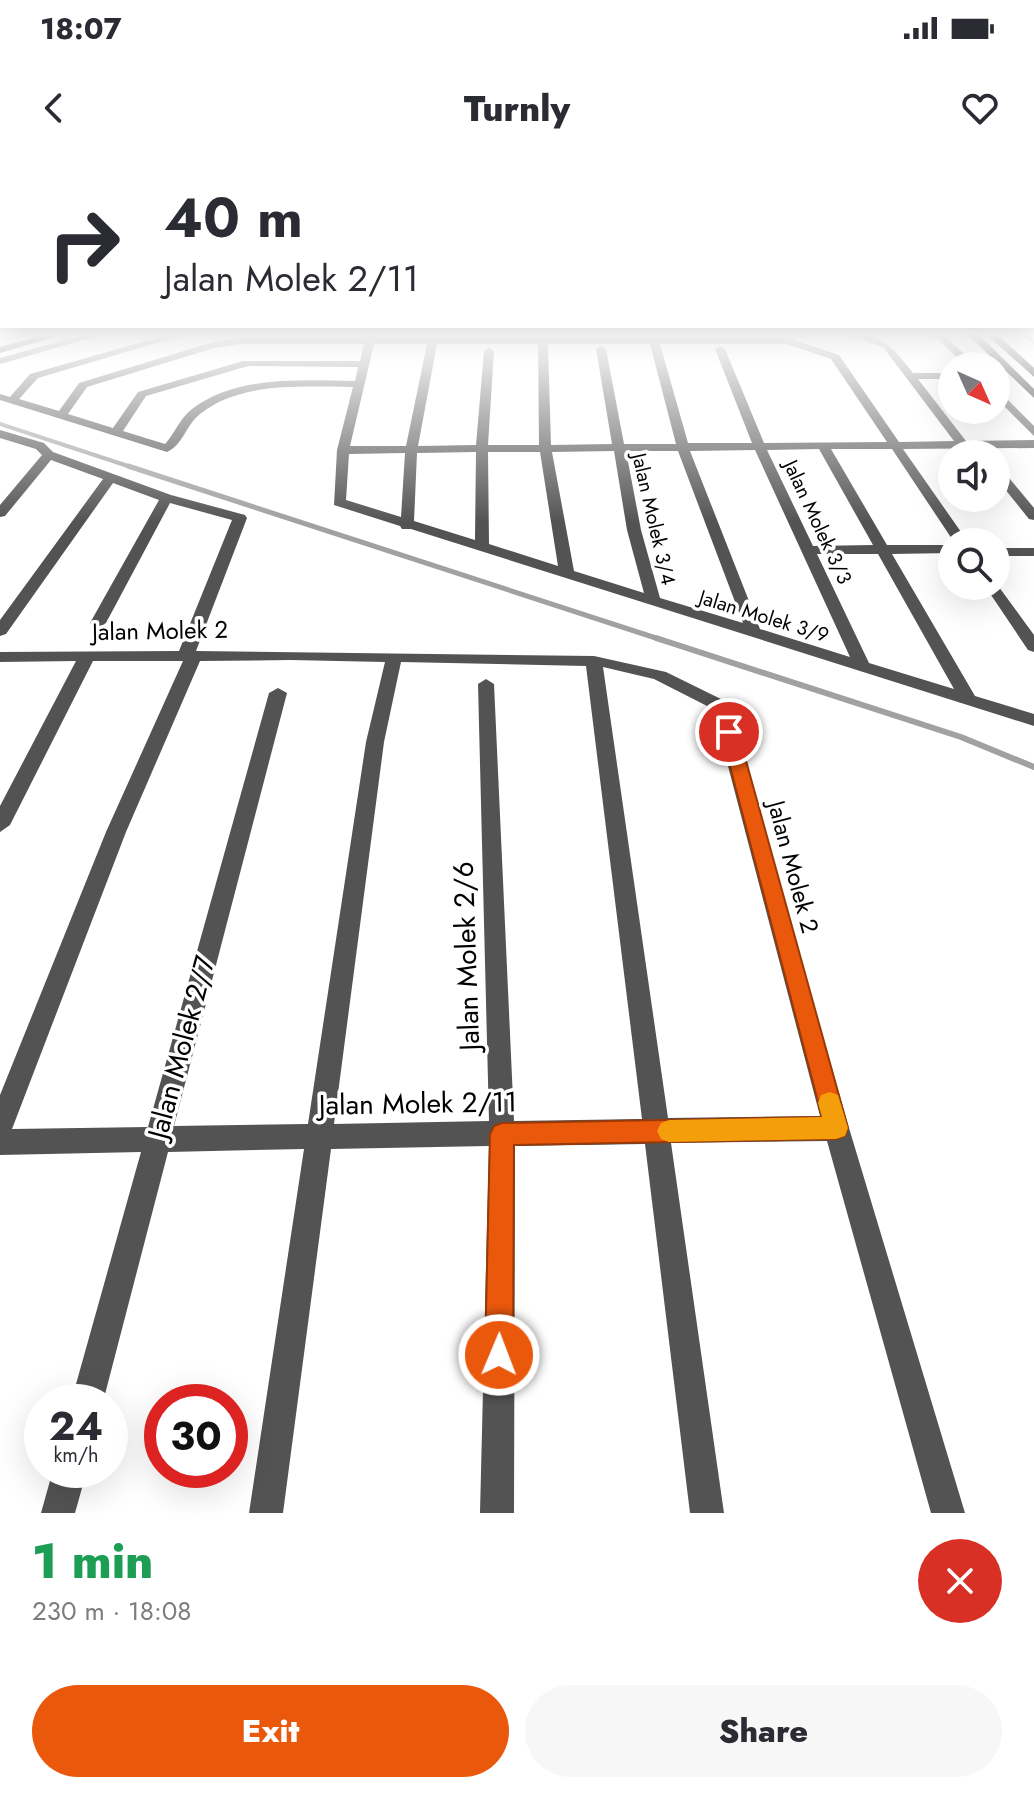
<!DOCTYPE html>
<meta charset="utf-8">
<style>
:root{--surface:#fff;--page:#f7f7f7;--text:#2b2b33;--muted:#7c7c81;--accent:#ea580c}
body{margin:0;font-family:Jost,sans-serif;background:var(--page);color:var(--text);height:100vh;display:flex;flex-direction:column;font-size:30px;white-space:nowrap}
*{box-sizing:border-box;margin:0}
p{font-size:26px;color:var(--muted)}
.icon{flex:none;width:44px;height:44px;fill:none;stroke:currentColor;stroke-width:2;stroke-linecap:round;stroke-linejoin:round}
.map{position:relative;height:1353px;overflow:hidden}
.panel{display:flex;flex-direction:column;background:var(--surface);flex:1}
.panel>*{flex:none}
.hud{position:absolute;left:0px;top:0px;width:1034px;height:168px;box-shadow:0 8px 32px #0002;background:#fff;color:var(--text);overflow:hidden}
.needle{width:52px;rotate:135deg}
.controls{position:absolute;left:938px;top:192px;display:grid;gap:16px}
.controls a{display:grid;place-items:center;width:72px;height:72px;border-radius:50%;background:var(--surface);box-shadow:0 8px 32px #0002;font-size:40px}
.speed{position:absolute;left:24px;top:1224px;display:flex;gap:16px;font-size:40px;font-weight:700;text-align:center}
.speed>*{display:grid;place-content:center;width:104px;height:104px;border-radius:50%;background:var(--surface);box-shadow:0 8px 32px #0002;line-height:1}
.speed small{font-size:20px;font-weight:400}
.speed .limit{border:12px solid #d22;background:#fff;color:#111}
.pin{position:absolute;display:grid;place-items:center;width:68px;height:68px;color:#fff;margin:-34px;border:4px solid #fff;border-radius:50%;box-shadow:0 2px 8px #0007}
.me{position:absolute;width:88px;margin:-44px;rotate:1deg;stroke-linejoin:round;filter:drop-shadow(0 0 6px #0008)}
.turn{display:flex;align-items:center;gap:28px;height:168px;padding:0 32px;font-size:36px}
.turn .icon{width:104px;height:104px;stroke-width:2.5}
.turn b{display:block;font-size:56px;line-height:68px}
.round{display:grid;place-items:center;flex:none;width:84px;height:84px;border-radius:42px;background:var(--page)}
.head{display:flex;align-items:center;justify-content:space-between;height:136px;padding:0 32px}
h1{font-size:48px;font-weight:800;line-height:60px;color:#1e9e55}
.action{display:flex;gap:16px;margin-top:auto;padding:16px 32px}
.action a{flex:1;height:92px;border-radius:48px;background:var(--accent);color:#fff;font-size:32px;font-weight:800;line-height:92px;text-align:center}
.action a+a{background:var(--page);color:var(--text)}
.status{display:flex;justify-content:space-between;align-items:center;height:56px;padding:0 40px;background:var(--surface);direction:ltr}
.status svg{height:22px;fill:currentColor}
header{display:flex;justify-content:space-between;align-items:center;height:104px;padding:0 32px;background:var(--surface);font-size:36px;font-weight:800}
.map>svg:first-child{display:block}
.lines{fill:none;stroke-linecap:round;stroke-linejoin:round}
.stream-far2{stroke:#a1a1a1;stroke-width:4}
.stream-far1{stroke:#a1a1a1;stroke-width:5}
.stream{stroke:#a1a1a1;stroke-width:6}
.minor{fill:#535353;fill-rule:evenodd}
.major{fill:#000;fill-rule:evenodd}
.route{fill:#ea580c;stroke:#983908;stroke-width:2}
.slow{fill:#f59e0b}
.labels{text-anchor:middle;stroke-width:7;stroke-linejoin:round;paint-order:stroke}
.far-street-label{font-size:20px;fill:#000;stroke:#fff}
.street-label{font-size:24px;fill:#000;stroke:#fff}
.near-street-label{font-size:28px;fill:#000;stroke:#fff}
</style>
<div class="status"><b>18:07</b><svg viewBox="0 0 49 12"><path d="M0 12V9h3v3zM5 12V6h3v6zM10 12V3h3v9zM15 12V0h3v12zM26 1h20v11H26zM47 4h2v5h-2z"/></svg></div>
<header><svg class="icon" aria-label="back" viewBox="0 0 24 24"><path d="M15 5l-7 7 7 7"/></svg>Turnly<svg class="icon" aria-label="heart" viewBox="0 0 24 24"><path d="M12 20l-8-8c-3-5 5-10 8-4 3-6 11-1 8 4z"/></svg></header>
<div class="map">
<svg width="1034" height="1353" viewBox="0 0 1034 1353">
<rect width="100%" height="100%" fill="#fff"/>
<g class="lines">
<!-- stream-far2 -->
<polyline class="stream-far2" points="0,264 134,308"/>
<!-- stream-far1 -->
<polyline class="stream-far1" points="128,306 662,480"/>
<!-- stream -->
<polyline class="stream" points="656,478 961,577 1034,607"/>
<!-- minor -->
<g class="minor">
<polygon points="0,173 8,173 0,177"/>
<polygon points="90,173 107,173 0,204 0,198"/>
<path d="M174 173H190L38 218 19 239 59 251 79 223 213 182 239 178H366L367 173H377L376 178H788L839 195 899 282 954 281 883 187 842 173C882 173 890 184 913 213H952V219H918L966 281 1034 280V288L903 289 968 382H954L892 289H831L887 385H952V393L892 394 975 536 1034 554V566L411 369H402L400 366 334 345 337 290 353 227C303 227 241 221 200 254 186 265 183 285 167 292L0 240V234L10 237 30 214ZM239 184H364L360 201H243L138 232 113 268 68 254 87 227 214 188ZM374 184H427L406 286H350ZM437 184H538L539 285H488L494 191 489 188 484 191 476 285 418 286ZM548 184H650L676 284H624L606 189 601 186 596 189 612 284 551 285ZM660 184H787L831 199 887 282 764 283 725 189 720 186 715 189 752 283H688ZM248 206 358 207 355 221C302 220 236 215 192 249 180 258 175 273 165 284L123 271 146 236ZM819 289 873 385 813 386 767 290ZM755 290 850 497 760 469 690 291ZM614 291 627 370 644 433 574 411 552 292ZM626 291H678L743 463 660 438 641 370ZM476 292 475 380 414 361 417 293ZM488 292H540L558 406 489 384ZM405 293 401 357 346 340 349 294ZM817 394H878L954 529 869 503Z"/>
<polygon points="925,173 945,176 977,206 966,206 939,180"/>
<polygon points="1020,173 1031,173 1034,184"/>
<polygon points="996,228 1034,266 1034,276 996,238"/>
<path d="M0 270 44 283 53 292 171 335 245 355 247 358 196 491 594 496 666 512 727 542 849 968 965 1353H931L827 981 671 983 724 1353H690L645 984 515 986 514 1353H480L489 986 331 989 283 1353H249L304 989 168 992 103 1242H71L141 992 0 995V935L106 672 183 501H93L10 665 0 672V646L76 501 0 502V492L179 491 232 360 170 343 106 463 98 468 92 466 90 463 159 340 113 323 6 474 0 476V460L103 319 51 300 5 356 0 357V345L42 295 36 289 0 278ZM291 500 385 502 366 582 308 964 174 966 287 533 278 528 269 533 148 967 12 969 126 672 200 501ZM401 502 586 506 642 959 514 961 494 524 486 519 478 524 489 961 334 964 384 582ZM603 507 654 519 713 549 820 956 668 958Z"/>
<polygon points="996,306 1000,307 1034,348 1034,360 1029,359 996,318"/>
<rect x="996" y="388" width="38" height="8"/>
<polygon points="996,423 1034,475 1034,492 1028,490 985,426 996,426"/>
<polygon points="53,1310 87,1310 75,1353 41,1353"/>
</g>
<!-- major -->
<g class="major">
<polygon points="50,173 67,173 0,193 0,187"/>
<polygon points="966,173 977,173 1034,229 1034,238"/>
<polygon points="985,173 996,173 1034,208 1034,217"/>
</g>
</g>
<!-- sky -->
<linearGradient id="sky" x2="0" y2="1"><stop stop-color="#8baccc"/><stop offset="0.48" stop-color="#fff"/><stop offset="1" stop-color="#fff" stop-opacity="0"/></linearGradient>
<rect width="1034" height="363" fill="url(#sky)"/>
<!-- route -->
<polygon class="route" points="729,567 738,572 848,968 845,976 836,979 514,985 513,1195 509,1205 499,1209 489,1205 485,1195 490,974 494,966 502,963 822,957 721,572"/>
<!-- slow -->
<polygon class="slow" points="830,932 838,935 848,968 845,976 836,979 669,982 661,979 657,971 661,963 669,960 822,957 818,943 821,935"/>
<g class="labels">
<!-- far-street labels -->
<g class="far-street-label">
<text transform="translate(654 359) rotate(77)" y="7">Jalan Molek 3/4</text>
<text transform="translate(818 362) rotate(65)" y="7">Jalan Molek 3/3</text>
<text transform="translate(764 456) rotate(17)" y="7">Jalan Molek 3/9</text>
</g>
<!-- street labels -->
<g class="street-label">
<text transform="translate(160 471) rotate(-1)" y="8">Jalan Molek 2</text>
<text transform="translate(793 707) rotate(75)" y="8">Jalan Molek 2</text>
</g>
<!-- near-street labels -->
<g class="near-street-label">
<text transform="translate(466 796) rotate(-92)" y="10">Jalan Molek 2/6</text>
<text transform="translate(181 887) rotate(-75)" y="10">Jalan Molek 2/7</text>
<text transform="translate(418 943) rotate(-1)" y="10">Jalan Molek 2/11</text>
</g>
</g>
</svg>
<div class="controls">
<a><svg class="needle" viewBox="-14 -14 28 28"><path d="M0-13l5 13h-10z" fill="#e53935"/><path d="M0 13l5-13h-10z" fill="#7c7c81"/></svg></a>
<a><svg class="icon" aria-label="sound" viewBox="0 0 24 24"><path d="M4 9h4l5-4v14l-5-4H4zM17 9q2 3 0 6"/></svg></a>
<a><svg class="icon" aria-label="search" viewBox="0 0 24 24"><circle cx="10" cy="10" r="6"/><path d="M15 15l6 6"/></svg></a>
</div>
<div class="speed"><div>24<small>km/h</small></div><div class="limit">30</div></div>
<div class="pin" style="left:729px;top:572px;background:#d93025"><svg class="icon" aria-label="arrive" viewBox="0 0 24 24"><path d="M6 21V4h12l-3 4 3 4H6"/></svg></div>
<svg class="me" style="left:499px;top:1195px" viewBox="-20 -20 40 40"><circle r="17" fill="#ea580c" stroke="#fff" stroke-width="3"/><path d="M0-11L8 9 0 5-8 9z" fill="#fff"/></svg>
<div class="hud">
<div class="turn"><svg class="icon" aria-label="right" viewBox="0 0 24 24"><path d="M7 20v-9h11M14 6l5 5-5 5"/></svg><div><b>40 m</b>Jalan Molek 2/11</div></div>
</div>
</div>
<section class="panel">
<div class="head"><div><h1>1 min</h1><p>230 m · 18:08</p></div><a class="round" style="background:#d93025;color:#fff"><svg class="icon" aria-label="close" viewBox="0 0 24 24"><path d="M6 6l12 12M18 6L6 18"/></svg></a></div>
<div class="action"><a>Exit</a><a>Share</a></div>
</section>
